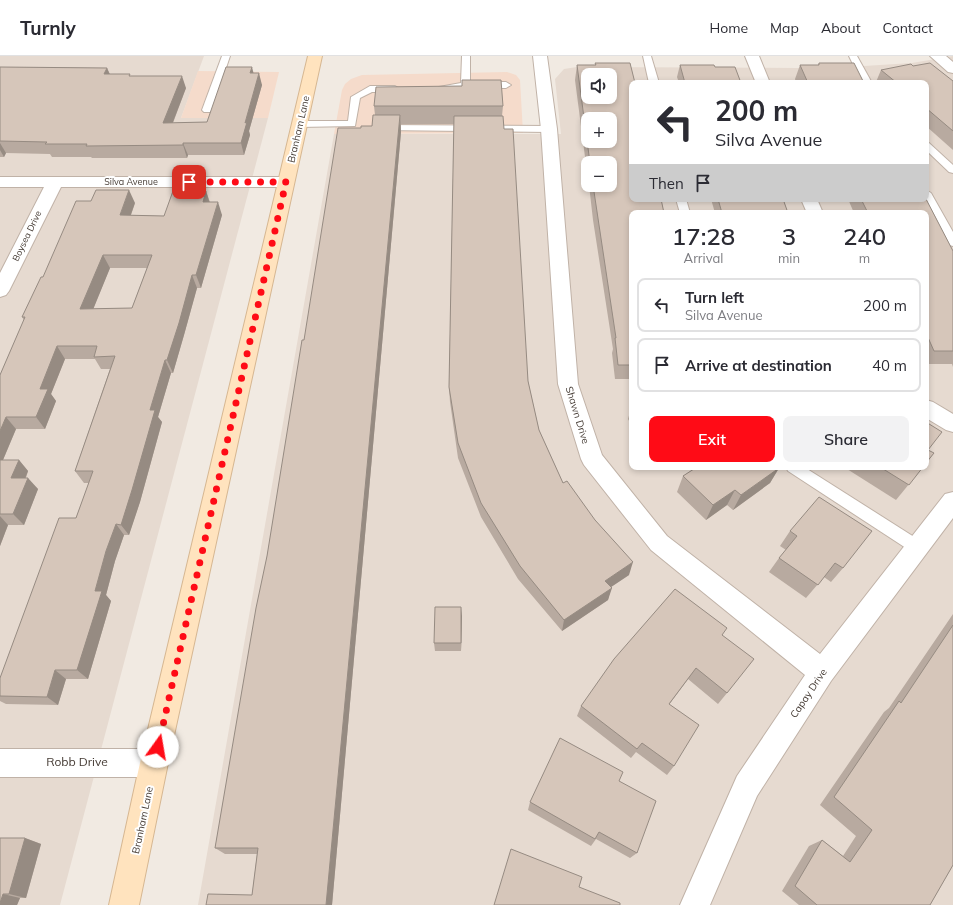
<!DOCTYPE html>
<meta charset="utf-8">
<style>
:root{--surface:#fff;--page:#f2f2f3;--text:#2b2b33;--muted:#7c7c81;--line:#e1e1e2;--accent:#ff0b16}
body{margin:0;font-family:Mulish,sans-serif;background:var(--page);color:var(--text);height:100vh;display:flex;flex-direction:column;font-size:15px;white-space:nowrap}
*{box-sizing:border-box;margin:0}
p{font-size:13px;color:var(--muted)}
.icon{flex:none;width:22px;height:22px;fill:none;stroke:currentColor;stroke-width:2;stroke-linecap:round;stroke-linejoin:round}
.map{position:relative;flex:1;overflow:hidden}
.drawer{position:absolute;left:629px;top:154px;width:300px;height:260px;display:flex;flex-direction:column;background:var(--surface);border-radius:8px;box-shadow:0 2px 6px #0003}
.drawer>*{flex:none}
.top-card{position:absolute;left:629px;top:24px;width:300px;height:122px;border-radius:8px;box-shadow:0 2px 6px #0003;background:#fff;color:var(--text);overflow:hidden}
.tools{position:absolute;left:581px;top:12px;display:grid;gap:8px}
.tools a{display:grid;place-items:center;width:36px;height:36px;border-radius:8px;background:var(--surface);box-shadow:0 2px 6px #0003;font-size:20px}
.pin{position:absolute;display:grid;place-items:center;width:34px;height:34px;color:#fff;margin:-17px;border-radius:8px;box-shadow:0 2px 6px #0006}
.me{position:absolute;width:44px;margin:-22px;rotate:13deg;stroke-linejoin:round;filter:drop-shadow(0 0 3px #0008)}
.turn{display:flex;align-items:center;gap:14px;height:84px;padding:0 20px;font-size:18px}
.turn .icon{width:52px;height:52px;stroke-width:2.5}
.turn b{display:block;font-size:28px;line-height:34px}
.then{display:flex;align-items:center;height:38px;padding:0 20px;background:#0003;gap:8px;font-size:15px}
.eta{display:flex;justify-content:space-evenly;align-items:center;height:68px;text-align:center}
.eta b{font-size:24px;font-weight:600;line-height:28px}
.button{display:flex;gap:8px;margin-top:auto;padding:8px 20px}
.button a{flex:1;height:46px;border-radius:8px;background:var(--accent);color:#fff;font-size:16px;font-weight:600;line-height:46px;text-align:center}
.button a+a{background:var(--page);color:var(--text)}
ul{padding:0;list-style:none}
li{display:flex;align-items:center;gap:12px;height:54px;margin:0 8px 6px;padding:0 12px;border:2px solid var(--line);border-radius:8px}
li div{flex:1}
li b{display:block;font-size:15px}
li em{font-style:normal}
header{display:flex;align-items:center;gap:24px;box-sizing:border-box;height:56px;padding:0 20px;background:var(--surface);border-bottom:1px solid var(--line)}
header strong{font-size:19px}
nav{display:flex;gap:22px;margin-inline-start:auto;font-size:14px}
.map>svg:first-child{display:block}
.residential{fill:#e6dad0;fill-rule:evenodd}
.commercial{fill:#f5dbcb}
.lines{fill:none;stroke-linecap:round;stroke-linejoin:round}
.lane-casing{stroke:#c0b2a7;stroke-width:2}
.street-casing{stroke:#c0b2a7;stroke-width:2}
.secondary-casing{stroke:#d6b792;stroke-width:2}
.lane{fill:#fff;fill-rule:evenodd}
.street{fill:#fff;fill-rule:evenodd}
.secondary{fill:#ffe3be;fill-rule:evenodd}
.wall{fill:#b8aaa0;fill-rule:evenodd}
.shaded-wall{fill:#968b82}
.building{fill:#d6c6ba;stroke:#968b82;fill-rule:evenodd}
.route{stroke:#ff0b16;stroke-width:7;stroke-dasharray:0 12.6}
.labels{text-anchor:middle;stroke-width:4;stroke-linejoin:round;paint-order:stroke}
.far-street-label{font-size:9px;fill:#433932;stroke:#fff}
.street-label{font-size:10px;fill:#433932;stroke:#fff}
.near-street-label{font-size:12px;fill:#433932;stroke:#fff}
</style>
<header>
<strong>Turnly</strong>
<nav><a>Home</a><a>Map</a><a>About</a><a>Contact</a></nav>
</header>
<div class="map">
<svg width="953" height="849" viewBox="0 0 953 849">
<rect width="100%" height="100%" fill="#f1eae2"/>
<!-- residential -->
<g class="residential">
<polygon points="0,0 204,0 181,62 268,62 60,849 0,849"/>
<path d="M953 0V849H198L334 78H561L555 23 564 13 577 11 797 12 864 10 912 7ZM588 19H610V41H588ZM632 27H926V143H632ZM588 63H610V85H588ZM588 107H610V129H588ZM632 157H926V411H632Z"/>
</g>
<!-- commercial -->
<g class="commercial">
<polygon points="198,15 279,16 268,62 181,62"/>
<polygon points="507,16 516,19 520,24 523,77 334,78 342,34 345,28 351,23 362,19"/>
</g>
<g class="lines">
<!-- lane casing -->
<g class="lane-casing">
<g id="lane">
<polygon points="222,0 230,0 212,54 210,56 204,56 202,54"/>
<polygon points="462,0 470,0 470,26 506,26 511,29 506,32 465,32 439,35 437,33 439,31 461,27"/>
<polygon points="643,0 651,0 659,27 649,27"/>
<polygon points="849,0 857,0 872,27 862,27"/>
<polygon points="370,30 395,30 400,33 395,36 372,36 360,42 355,70 299,71 294,68 299,65 348,65 351,41"/>
<polygon points="382,69 549,70 554,73 549,76 379,74 377,72"/>
<polygon points="926,86 929,87 953,109 953,117 949,116 926,94"/>
<polygon points="926,134 931,137 953,176 953,190 949,189 947,186 924,143 926,143"/>
<polygon points="676,143 686,143 690,157 680,157"/>
<polygon points="786,411 804,411 922,486 924,491 922,496 917,498 912,496 788,415"/>
</g>
</g>
<!-- street casing -->
<g class="street-casing">
<g id="street">
<polygon points="533,0 547,0 557,73 578,328 602,399 667,480 820,598 945,438 953,436 953,462 831,625 757,740 710,849 680,849 737,720 805,619 651,494 584,409 581,403 558,328 541,73"/>
<polygon points="745,0 759,0 770,27 756,27"/>
<polygon points="930,0 946,0 953,6 953,17 948,16"/>
<polygon points="0,121 286,121 292,122 294,126 292,130 286,131 61,131 9,235 6,239 0,241 0,217 44,131 0,131"/>
<polygon points="801,143 817,143 823,157 807,157"/>
<polygon points="926,344 933,346 953,358 953,376 946,374 926,362"/>
<polygon points="0,693 154,693 164,697 168,707 164,717 154,721 0,721"/>
</g>
</g>
<!-- secondary casing -->
<g class="secondary-casing">
<polygon id="secondary" points="308,0 322,0 168,707 139,849 109,849 140,707"/>
</g>
<!-- lane -->
<use href="#lane" class="lane"/>
<!-- street -->
<use href="#street" class="street"/>
<!-- secondary -->
<use href="#secondary" class="secondary"/>
</g>
<!-- wall -->
<g class="wall">
<polygon points="595,7 632,157 632,323 615,323 612,297 613,293 593,164 589,129 610,129 610,107 588,107 588,124 575,24 577,9 595,9"/>
<polygon points="819,7 864,27 796,27 795,23 800,9 818,9"/>
<polygon points="680,9 715,11 741,27 679,27 677,21"/>
<polygon points="913,10 953,25 953,94 926,70 926,27 877,27 876,26 881,14"/>
<polygon points="0,11 107,12 110,18 131,20 186,32 173,67 207,66 253,17 262,29 249,75 250,79 244,99 188,99 187,102 92,102 91,101 52,101 50,98 6,97 4,101 0,101"/>
<polygon points="374,50 503,50 502,60 528,325 539,374 563,427 629,519 611,531 608,544 562,575 518,523 481,461 458,402 450,346 449,331 454,68 401,68 401,76 332,849 252,839 257,798 225,798 215,792 267,500 304,284 361,72 372,70 375,59"/>
<path d="M206 135 210 146 222 159 201 232H197L184 279 173 317H171L158 361 162 366 140 446 129 479H124L115 505 106 539 111 545 88 623H66L58 649 6 648 0 645V622L76 462 89 427H84L75 415 110 313H101L95 303H65L51 338 56 345 45 373H16L3 404H19L28 415 26 422 38 433 24 469H8L0 490V319L24 264 22 261 43 221 135 147 131 159 164 160ZM110 212H147L132 252 93 253Z"/>
<polygon points="711,143 783,143 788,157 715,157"/>
<polygon points="848,143 926,143 953,195 953,311 952,308 926,308 926,157 854,157"/>
<polygon points="632,349 632,370 628,363"/>
<polygon points="696,411 778,411 779,412 770,427 733,454 727,449 706,464 677,436 683,420 695,412"/>
<polygon points="849,411 923,411 896,444 847,413"/>
<polygon points="790,475 843,512 831,526 824,521 806,542 769,516 779,502 786,494 780,490"/>
<polygon points="953,558 953,809 930,849 799,849 782,835 809,790 822,784 843,800 856,780 820,749 884,656 889,652"/>
<polygon points="462,560 461,595 435,595 434,587"/>
<polygon points="723,579 727,637 718,648 688,623 669,648 674,710 667,719 636,696 631,702 577,660 581,650"/>
<polygon points="619,725 637,797 630,802 596,783 591,790 528,754 530,746"/>
<polygon points="0,782 25,782 41,788 26,842 20,842 17,849 0,849"/>
</g>
<!-- shaded-wall -->
<g class="shaded-wall">
<polygon points="252,11 255,23 250,17"/>
<polygon points="107,12 112,24 104,18"/>
<polygon points="259,17 262,29 249,75 250,79 244,99 241,87 245,67"/>
<polygon points="182,20 186,32 168,79 163,67"/>
<polygon points="400,59 401,76 332,849 326,849"/>
<polygon points="0,87 6,97 4,101 0,94"/>
<polygon points="183,87 188,99 187,102 183,89"/>
<polygon points="129,134 135,147 126,172 120,159"/>
<polygon points="206,135 210,148 203,146"/>
<polygon points="218,146 222,159 201,232 196,219"/>
<polygon points="103,199 110,212 88,266 80,253"/>
<polygon points="192,219 197,232 184,279 173,317 167,304"/>
<polygon points="57,290 65,303 51,338 56,345 45,373 36,361 40,333"/>
<polygon points="165,304 171,317 158,361 162,366 140,446 129,479 121,469 150,354"/>
<polygon points="6,361 16,373 0,411 0,375"/>
<polygon points="19,404 28,415 21,433 11,422"/>
<polygon points="779,412 770,427 733,454 741,439"/>
<polygon points="28,422 38,433 24,469 13,458"/>
<polygon points="735,434 727,449 706,464 713,449"/>
<polygon points="0,460 8,469 0,490"/>
<polygon points="116,468 124,479 115,505 106,539 111,545 88,623 77,614 95,535 106,495"/>
<polygon points="633,506 629,519 602,537 605,525"/>
<polygon points="612,532 608,544 562,575 564,564"/>
<polygon points="461,551 462,560 461,595"/>
<polygon points="696,612 688,623 662,658 669,648"/>
<polygon points="55,614 66,623 58,649 47,641"/>
<polygon points="25,782 41,788 26,842 9,838"/>
<polygon points="3,838 20,842 17,849 0,849 0,847"/>
</g>
<!-- building -->
<g class="building">
<path d="M595 7H630L635 27H632V143H661L664 157H632V309H618L615 282H616L593 129H610V107H590L577 9H596ZM588 19H610V41H588ZM588 63H610V85H588Z"/>
<polygon points="819,7 854,7 864,27 808,27 800,9 819,9"/>
<polygon points="930,7 953,25 953,75 926,52 926,27 897,27 881,14 911,8 913,10"/>
<polygon points="680,9 714,9 715,11 735,11 741,27 685,27"/>
<polygon points="0,11 107,12 104,18 130,18 129,20 182,20 163,67 207,66 226,11 252,11 250,17 259,17 245,67 247,66 241,87 183,87 183,89 86,90 87,88 45,88 47,86 0,85"/>
<polygon points="462,24 501,24 503,50 374,50 376,31 462,30"/>
<polygon points="373,59 400,59 326,849 206,849 208,838 252,839 258,792 215,792 256,552 267,500 302,284 304,284 338,72 361,72 361,70 372,70"/>
<polygon points="454,60 503,60 504,73 513,73 528,325 539,374 563,427 567,425 595,464 633,506 605,525 612,532 564,564 520,510 481,447 458,387 449,331"/>
<path d="M96 134H129L120 159 164 160 173 135H206L203 146H218L196 219H192L179 267 167 304H165L150 354H155L132 434 121 469 116 468 106 495 95 535H102L77 614H55L47 641 0 640V622L59 462H76L93 415H75L115 300 94 301 97 290H57L40 333H48L36 361H6L0 375V319L25 261H22L41 221H43L76 145H91ZM103 199H152L132 252 80 253Z"/>
<polygon points="718,143 783,143 788,157 722,157"/>
<polygon points="861,143 926,143 953,195 953,295 934,295 926,277 926,157 868,157"/>
<polygon points="926,366 942,376 928,394 934,397 926,407"/>
<polygon points="0,404 19,404 11,422 28,422 13,458 0,458"/>
<polygon points="697,411 778,411 779,412 741,439 735,434 713,449 683,420"/>
<polygon points="880,411 923,411 909,429"/>
<polygon points="819,441 872,475 843,512 835,507 818,529 779,502 797,480 790,475"/>
<polygon points="675,533 727,572 722,579 754,603 727,637 696,612 669,648 699,669 674,710 642,687 637,693 581,650 614,603"/>
<polygon points="435,551 461,551 461,587 434,587"/>
<polygon points="953,569 953,809 930,849 817,849 795,830 822,784 850,806 872,774 834,741 899,645 901,647"/>
<polygon points="560,682 623,716 619,725 656,745 637,797 599,776 595,783 530,746"/>
<polygon points="0,782 25,782 9,838 3,838 0,847"/>
<polygon points="511,793 582,821 579,831 620,847 620,849 494,849"/>
</g>
<g class="lines">
<!-- route -->
<polyline class="route" points="158,691 286,126 189,126"/>
</g>
<g class="labels">
<!-- far-street labels -->
<g class="far-street-label">
<text x="131" y="129">Silva Avenue</text>
<text transform="translate(27 180) rotate(-64)" y="3">Boysea Drive</text>
</g>
<!-- street labels -->
<g class="street-label">
<text transform="translate(298 73) rotate(-77)" y="4">Branham Lane</text>
<text transform="translate(578 359) rotate(73)" y="4">Shawn Drive</text>
<text transform="translate(808 637) rotate(-56)" y="4">Capay Drive</text>
<text transform="translate(142 764) rotate(-78)" y="4">Branham Lane</text>
</g>
<!-- near-street labels -->
<g class="near-street-label">
<text x="77" y="710">Robb Drive</text>
</g>
</g>
</svg>
<div class="tools">
<a><svg class="icon" aria-label="sound" viewBox="0 0 24 24"><path d="M4 9h4l5-4v14l-5-4H4zM17 9q2 3 0 6"/></svg></a>
<a>+</a>
<a>−</a>
</div>
<div class="pin" style="left:189px;top:126px;background:#d93025"><svg class="icon" aria-label="arrive" viewBox="0 0 24 24"><path d="M6 21V4h12l-3 4 3 4H6"/></svg></div>
<svg class="me" style="left:158px;top:691px" viewBox="-20 -20 40 40"><circle r="19" fill="#fff"/><path d="M0-13L10 11 0 6-10 11z" fill="#ff0b16"/></svg>
<div class="top-card">
<div class="turn"><svg class="icon" aria-label="left" viewBox="0 0 24 24"><path d="M17 20v-9H6M10 6l-5 5 5 5"/></svg><div><b>200 m</b>Silva Avenue</div></div>
<div class="then">Then<svg class="icon" aria-label="arrive" viewBox="0 0 24 24"><path d="M6 21V4h12l-3 4 3 4H6"/></svg></div>
</div>
<section class="drawer">
<div class="eta">
<div><b>17:28</b><p>Arrival</p></div>
<div><b>3</b><p>min</p></div>
<div><b>240</b><p>m</p></div>
</div>
<ul>
<li><svg class="icon" aria-label="left" viewBox="0 0 24 24"><path d="M17 20v-9H6M10 6l-5 5 5 5"/></svg><div><b>Turn left</b><p>Silva Avenue</p></div><em>200 m</em></li>
<li><svg class="icon" aria-label="arrive" viewBox="0 0 24 24"><path d="M6 21V4h12l-3 4 3 4H6"/></svg><div><b>Arrive at destination</b></div><em>40 m</em></li>
</ul>
<div class="button"><a>Exit</a><a>Share</a></div>
</section>
</div>
